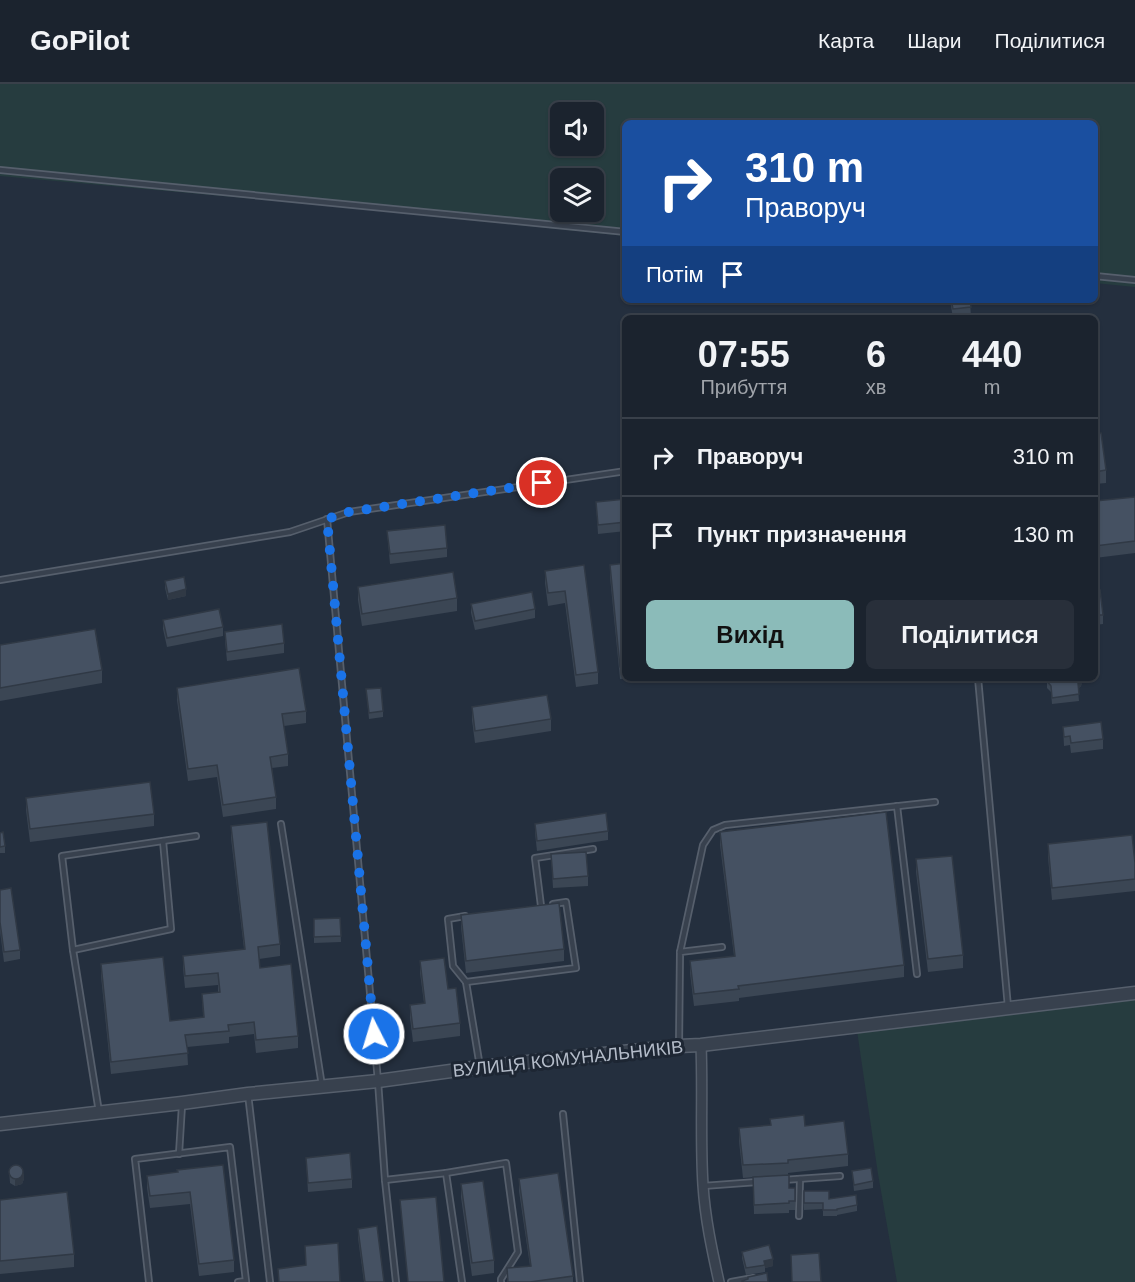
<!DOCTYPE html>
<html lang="uk">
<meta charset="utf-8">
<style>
:root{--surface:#1b232e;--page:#282f3a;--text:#f1f3f6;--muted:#a0a4aa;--line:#39404a;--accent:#8bbbb9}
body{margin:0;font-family:Arial,sans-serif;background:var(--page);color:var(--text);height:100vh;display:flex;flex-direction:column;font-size:22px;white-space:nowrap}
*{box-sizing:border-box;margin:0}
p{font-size:20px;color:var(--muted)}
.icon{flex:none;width:33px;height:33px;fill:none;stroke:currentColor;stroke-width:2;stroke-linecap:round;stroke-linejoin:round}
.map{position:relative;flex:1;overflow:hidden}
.details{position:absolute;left:622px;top:231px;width:476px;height:366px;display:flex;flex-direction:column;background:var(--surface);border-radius:9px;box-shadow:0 2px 4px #0004,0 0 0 2px var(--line)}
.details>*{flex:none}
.banner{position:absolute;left:622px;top:36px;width:476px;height:183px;border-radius:9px;box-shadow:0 2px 4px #0004,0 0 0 2px var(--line);background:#1a4fa0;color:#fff;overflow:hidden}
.controls{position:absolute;left:550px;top:18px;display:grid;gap:12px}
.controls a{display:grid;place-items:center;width:54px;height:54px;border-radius:9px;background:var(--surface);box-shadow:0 2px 4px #0004,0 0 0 2px var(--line);font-size:30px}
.pin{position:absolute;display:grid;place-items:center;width:51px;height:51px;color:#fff;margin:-26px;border:3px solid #fff;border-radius:50%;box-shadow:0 2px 6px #0007}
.me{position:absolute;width:66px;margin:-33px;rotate:355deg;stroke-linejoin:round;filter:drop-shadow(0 0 4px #0008)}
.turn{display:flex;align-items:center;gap:21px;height:126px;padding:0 24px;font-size:27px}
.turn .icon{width:78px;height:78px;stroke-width:2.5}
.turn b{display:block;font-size:42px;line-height:51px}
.then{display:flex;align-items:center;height:57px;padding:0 24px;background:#0003;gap:12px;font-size:22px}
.eta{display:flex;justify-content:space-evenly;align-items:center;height:102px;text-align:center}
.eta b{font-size:36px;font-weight:600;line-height:42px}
.primary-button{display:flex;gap:12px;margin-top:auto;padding:12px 24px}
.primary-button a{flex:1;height:69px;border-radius:9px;background:var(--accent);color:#111;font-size:24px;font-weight:600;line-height:69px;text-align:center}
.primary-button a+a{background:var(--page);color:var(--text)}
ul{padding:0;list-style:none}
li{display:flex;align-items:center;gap:18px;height:78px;padding:0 24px;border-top:2px solid var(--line)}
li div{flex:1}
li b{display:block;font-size:22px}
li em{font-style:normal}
header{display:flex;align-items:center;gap:36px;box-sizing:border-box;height:84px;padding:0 30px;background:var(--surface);border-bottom:2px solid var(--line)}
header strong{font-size:28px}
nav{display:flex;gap:33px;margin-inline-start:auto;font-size:21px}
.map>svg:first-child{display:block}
.green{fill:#263c3f;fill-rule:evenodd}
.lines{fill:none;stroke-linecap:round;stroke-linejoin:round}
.service-casing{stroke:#565f6c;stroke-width:8}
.minor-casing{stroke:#565f6c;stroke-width:12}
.tertiary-casing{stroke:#565f6c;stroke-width:15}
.service{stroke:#38414e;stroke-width:4.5}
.minor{stroke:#38414e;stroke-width:9}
.tertiary{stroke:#38414e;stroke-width:12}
.wall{fill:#3b4654}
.shaded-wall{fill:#303945}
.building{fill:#455162;stroke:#303945;stroke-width:1.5}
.route{stroke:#1a73e8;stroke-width:10;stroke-dasharray:0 18}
.labels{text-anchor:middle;stroke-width:6;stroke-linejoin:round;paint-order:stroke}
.street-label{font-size:18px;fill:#b4bcc9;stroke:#1d2633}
</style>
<header>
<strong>GoPilot</strong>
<nav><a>Карта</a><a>Шари</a><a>Поділитися</a></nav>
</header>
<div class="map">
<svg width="1135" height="1198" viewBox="0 0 1135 1198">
<rect width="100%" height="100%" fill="#242f3e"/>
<!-- green -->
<g class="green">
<path d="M0 0H1135V203L1095 199V39H626L625 152 357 124 0 92ZM561 28H594V62H561ZM561 94H594V128H561Z"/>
<polygon points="1135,907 1135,1198 897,1198 878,1090 856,940"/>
</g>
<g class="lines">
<!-- service casing -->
<g class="service-casing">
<g id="service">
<polyline points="0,86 626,148"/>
<polyline points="1095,192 1135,196"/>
<polyline points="327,435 378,997 385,1096 396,1198"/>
<polyline points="0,496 290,448 349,428 626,387"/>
<polyline points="978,594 1008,923"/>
<polyline points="897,722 917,890"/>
<polyline points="281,740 322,1002"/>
<polyline points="541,822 535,774 593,765"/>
<polyline points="465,832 448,835 453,882 466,898"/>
<polyline points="73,866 171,845 163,757"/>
<polyline points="680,868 703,761 713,746 725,741 935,718"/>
<polyline points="679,962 680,868 722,863"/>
<polyline points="480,983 466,898 576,884 566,818 553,820"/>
<polyline points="248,1010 270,1198"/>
<polyline points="99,1028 73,866 62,772 196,752"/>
<polyline points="563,1030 580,1198"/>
<polyline points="179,1070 182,1021"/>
<polyline points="385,1096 446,1089"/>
<polyline points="783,1096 840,1092"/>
<polyline points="703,1102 757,1098"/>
<polyline points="799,1132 800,1095"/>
<polyline points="149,1198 135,1075 230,1063 246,1197 238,1198"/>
<polyline points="462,1198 446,1089 506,1079 518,1168 501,1195 501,1198"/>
<polyline points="731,1198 753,1194"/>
</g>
</g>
<!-- minor casing -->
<g class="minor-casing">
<path id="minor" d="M701 961C703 1008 700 1055 703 1101 705 1134 712 1166 719 1198"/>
</g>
<!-- tertiary casing -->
<g class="tertiary-casing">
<polyline id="tertiary" points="0,1040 182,1019 248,1010 378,997 480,983 679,962 701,961 1135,909"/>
</g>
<!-- service -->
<use href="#service" class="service"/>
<!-- minor -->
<use href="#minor" class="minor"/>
<!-- tertiary -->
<use href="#tertiary" class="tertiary"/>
</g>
<!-- wall -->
<g class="wall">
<polygon points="950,216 986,216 970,219 971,232 958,234 953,234"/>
<polygon points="1095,350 1106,386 1106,399 1095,400"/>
<polygon points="1135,413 1135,469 1095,474 1095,417"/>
<polygon points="626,415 626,447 598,450 596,418"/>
<polygon points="387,447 447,464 447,473 390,480"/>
<polygon points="626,479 626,594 633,594 620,595 610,493 610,481"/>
<polygon points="584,481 598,588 598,600 576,603 565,519 548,522 545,499 545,487"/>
<polygon points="165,497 186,512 168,516 165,504"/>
<polygon points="358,503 457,514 457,527 362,542 358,516"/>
<polygon points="1095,506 1103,531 1103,540 1095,541"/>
<polygon points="471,520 535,525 535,534 475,546 471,529"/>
<polygon points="163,536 223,543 223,552 167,563 163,545"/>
<polygon points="225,548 284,559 284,569 227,577 225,557"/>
<polygon points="0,561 102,586 102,599 0,617"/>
<polygon points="1047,594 1083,594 1081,602 1078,605 1079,617 1052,620 1051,608 1047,604"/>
<polygon points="177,604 306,627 306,639 284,642 288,670 288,682 272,684 276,713 276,725 223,733 217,693 188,697 177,616"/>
<polygon points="366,605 383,627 383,633 369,635"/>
<polygon points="472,623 551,635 551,647 475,659 472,636"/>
<polygon points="1063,643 1103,655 1103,665 1071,669 1070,661 1064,662"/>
<polygon points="26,714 154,730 154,742 30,758 26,726"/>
<polygon points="535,740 608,747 608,756 537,767 535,749"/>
<polygon points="231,742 280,860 280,872 259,875 260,884 298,952 298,964 256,969 254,950 229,953 229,959 187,963 188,981 111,990 101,892 101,880 170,937 203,933 202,910 218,908 218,901 185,904 183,884 183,872 244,865 231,754"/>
<polygon points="720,748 904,881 904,893 739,914 739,917 694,922 690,889 690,877 734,872 720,761"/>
<polygon points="0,749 5,762 5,769 0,769"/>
<polygon points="1048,760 1135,779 1135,807 1052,816 1048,773"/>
<polygon points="551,770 588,792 588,802 553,804"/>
<polygon points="916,775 963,871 963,884 928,888 916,788"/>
<polygon points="0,806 20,866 20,875 4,878 0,847"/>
<polygon points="461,831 564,865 564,877 466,889 461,843"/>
<polygon points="340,834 341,858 314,859 314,835"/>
<polygon points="420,877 448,905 460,939 460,952 413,958 410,934 410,921 424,919 420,889"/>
<polygon points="770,1035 805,1042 848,1070 848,1082 788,1089 789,1104 795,1104 795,1126 789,1126 789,1129 754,1130 753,1093 768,1092 743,1094 739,1057 739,1044 770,1041"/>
<polygon points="306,1074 352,1095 352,1104 308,1108"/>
<polygon points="9,1086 24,1095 22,1100 15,1102 10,1099"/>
<polygon points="852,1087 873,1097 873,1104 854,1107"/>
<polygon points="177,1088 234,1176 234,1188 199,1192 190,1120 150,1124 147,1104 147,1092"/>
<polygon points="519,1095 573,1192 573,1198 507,1198 507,1184 530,1182 519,1107"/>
<polygon points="461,1100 494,1176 494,1189 472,1192 461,1113"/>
<polygon points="804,1107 829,1115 857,1121 857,1127 837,1131 837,1132 823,1132 823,1125 804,1126"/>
<polygon points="0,1116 74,1170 74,1183 0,1190"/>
<polygon points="358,1145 384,1198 364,1198 358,1154"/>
<polygon points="742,1168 773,1182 765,1184 765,1188 746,1191 742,1174"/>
</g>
<!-- shaded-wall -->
<g class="shaded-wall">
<polygon points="186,505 186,512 168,516 168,510"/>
<polygon points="1082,594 1083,594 1083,597 1081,602 1078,606 1078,599"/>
<polygon points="24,1089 24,1095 22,1100 15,1102 15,1096"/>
<polygon points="773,1175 773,1182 765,1184 764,1177"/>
</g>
<!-- building -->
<g class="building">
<polygon points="951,216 970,216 971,223 953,225"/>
<polygon points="1101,349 1106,386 1095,388 1095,350"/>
<polygon points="1135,413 1135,457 1095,462 1095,417"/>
<polygon points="626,415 626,438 598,441 596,418"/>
<polygon points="445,441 447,464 390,470 387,447"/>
<polygon points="626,479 626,582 620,583 610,481"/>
<polygon points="584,481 598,588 576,591 565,507 548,509 545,487"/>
<polygon points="453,488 457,514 362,530 358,503"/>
<polygon points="184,493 186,505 168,510 165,497"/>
<polygon points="1095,506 1100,506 1103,531 1095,531"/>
<polygon points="532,508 535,525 475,537 471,520"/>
<polygon points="219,525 223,543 167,554 163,536"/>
<polygon points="282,540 284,559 227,568 225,548"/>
<polygon points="95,545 102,586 0,604 0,561"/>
<polygon points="299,584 306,627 282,630 288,670 270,673 276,713 223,721 217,681 188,685 177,604"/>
<polygon points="1047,594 1082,594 1078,599 1079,610 1052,614 1051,602 1047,597"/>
<polygon points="381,604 383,627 369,629 366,605"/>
<polygon points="547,611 551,635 475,647 472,623"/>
<polygon points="1101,638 1103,655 1071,659 1070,652 1064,653 1063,643"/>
<polygon points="150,698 154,730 30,745 26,714"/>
<polygon points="886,728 904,881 738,902 739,905 694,910 690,877 735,872 720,748"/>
<polygon points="606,729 608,747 537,757 535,740"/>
<polygon points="267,738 280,860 258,863 260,884 291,880 298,952 256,956 254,938 228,941 229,947 185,951 188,969 111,978 101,880 163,873 170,937 204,933 202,910 220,908 218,889 185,892 183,872 245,865 231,742"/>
<polygon points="3,748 5,762 0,763 0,749"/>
<polygon points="1132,751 1135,779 1135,795 1052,804 1048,760"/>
<polygon points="586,768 588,792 553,795 551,770"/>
<polygon points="952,772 963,871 928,875 916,775"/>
<polygon points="11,804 20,866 4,868 0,838 0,806"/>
<polygon points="559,819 564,865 466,877 461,831"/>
<polygon points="340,834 341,852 314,853 314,835"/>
<polygon points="444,874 448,905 456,904 460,939 413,945 410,921 425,919 420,877"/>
<polygon points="804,1031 805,1042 844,1037 848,1070 788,1076 788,1079 743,1081 739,1044 771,1041 770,1035"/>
<polygon points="350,1069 352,1095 308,1099 306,1074"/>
<circle cx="16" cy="1088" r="7"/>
<polygon points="223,1081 234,1176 199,1180 190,1108 150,1112 147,1092 178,1088 177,1086"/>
<polygon points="871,1084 873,1097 854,1101 852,1087"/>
<polygon points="558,1089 573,1192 530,1198 508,1198 507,1184 531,1182 519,1095"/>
<polygon points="789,1091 789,1104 795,1104 795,1117 789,1117 789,1119 754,1121 753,1093"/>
<polygon points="483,1097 494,1176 472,1179 461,1100"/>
<polygon points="804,1107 829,1107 829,1115 856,1111 857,1121 837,1125 837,1126 823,1126 823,1119 804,1119"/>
<polygon points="67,1108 74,1170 0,1177 0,1116"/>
<polygon points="436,1113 444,1198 408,1198 400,1116"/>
<polygon points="377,1142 384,1198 365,1198 358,1145"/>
<polygon points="338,1159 340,1198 279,1198 278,1185 306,1181 305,1162"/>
<polygon points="769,1161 773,1175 764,1177 765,1181 746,1184 742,1168"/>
<polygon points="819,1169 821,1198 792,1198 791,1171"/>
<polygon points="767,1189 768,1198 742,1198 742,1197 748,1195 748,1193"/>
</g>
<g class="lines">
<!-- route -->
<polyline class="route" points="374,950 327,435 349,428 542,399"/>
</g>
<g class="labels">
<!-- street labels -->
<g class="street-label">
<text transform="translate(568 975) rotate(-6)" y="6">ВУЛИЦЯ КОМУНАЛЬНИКІВ</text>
</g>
</g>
</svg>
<div class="controls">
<a><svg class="icon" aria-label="sound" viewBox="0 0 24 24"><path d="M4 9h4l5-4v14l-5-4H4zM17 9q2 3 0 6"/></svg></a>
<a><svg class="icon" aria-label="layers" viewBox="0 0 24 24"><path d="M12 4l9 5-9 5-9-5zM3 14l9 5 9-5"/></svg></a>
</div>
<div class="pin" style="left:542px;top:399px;background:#d93025"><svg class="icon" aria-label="arrive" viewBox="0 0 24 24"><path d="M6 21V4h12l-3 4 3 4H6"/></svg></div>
<svg class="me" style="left:374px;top:950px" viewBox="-20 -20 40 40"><circle r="17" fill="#1a73e8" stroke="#fff" stroke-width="3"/><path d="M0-11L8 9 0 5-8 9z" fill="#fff"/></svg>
<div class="banner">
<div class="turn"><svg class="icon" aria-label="right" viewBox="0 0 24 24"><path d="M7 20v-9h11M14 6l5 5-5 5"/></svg><div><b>310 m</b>Праворуч</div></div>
<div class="then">Потім<svg class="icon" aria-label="arrive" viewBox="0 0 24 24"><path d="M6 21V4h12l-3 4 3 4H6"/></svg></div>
</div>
<section class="details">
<div class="eta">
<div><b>07:55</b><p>Прибуття</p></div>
<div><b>6</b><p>хв</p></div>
<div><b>440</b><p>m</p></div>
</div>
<ul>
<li><svg class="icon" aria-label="right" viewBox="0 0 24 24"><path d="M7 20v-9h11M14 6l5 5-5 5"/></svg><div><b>Праворуч</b></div><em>310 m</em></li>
<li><svg class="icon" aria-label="arrive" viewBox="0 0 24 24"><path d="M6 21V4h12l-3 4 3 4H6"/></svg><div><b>Пункт призначення</b></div><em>130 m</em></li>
</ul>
<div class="primary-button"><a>Вихід</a><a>Поділитися</a></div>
</section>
</div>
